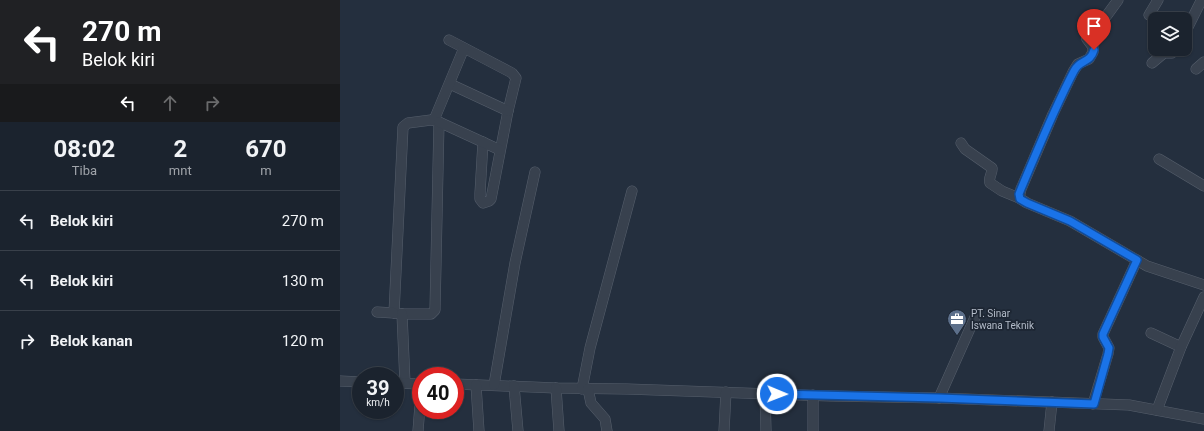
<!DOCTYPE html>
<html lang="id">
<style>
:root{--surface:#1b232e;--page:#282f3a;--text:#f1f3f6;--muted:#a0a4aa;--line:#39404a}
body{margin:0;font-family:Roboto,sans-serif;background:var(--page);color:var(--text);height:100vh;display:flex;flex-direction:column;font-size:15px;white-space:nowrap}
*{box-sizing:border-box;margin:0}
p{font-size:13px;color:var(--muted)}
.icon{flex:none;width:22px;height:22px;fill:none;stroke:currentColor;stroke-width:2;stroke-linecap:round;stroke-linejoin:round}
.map{position:relative;flex:1;overflow:hidden}
.details{display:flex;flex-direction:column;background:var(--surface);width:340px}
.details>*{flex:none}
.banner{background:#202124;color:#fff;overflow:hidden}
.controls{position:absolute;left:808px;top:12px;display:grid;gap:8px}
.controls a{display:grid;place-items:center;width:44px;height:44px;border-radius:8px;background:var(--surface);box-shadow:0 1px 3px #0004,0 0 0 1px var(--line);font-size:20px}
.speed{position:absolute;left:12px;top:367px;display:flex;gap:8px;font-size:20px;font-weight:700;text-align:center}
.speed>*{display:grid;place-content:center;width:52px;height:52px;border-radius:50%;background:var(--surface);box-shadow:0 1px 3px #0004,0 0 0 1px var(--line);line-height:1}
.speed small{font-size:10px;font-weight:400}
.speed .limit{border:6px solid #d22;background:#fff;color:#111}
.pin{position:absolute;display:grid;place-items:center;width:34px;height:34px;color:#fff;margin:-41px -17px;border-radius:50% 50% 50% 0;rotate:-45deg;box-shadow:0 0 4px #0007}
.pin .icon{rotate:45deg}
.me{position:absolute;width:44px;margin:-22px;rotate:91deg;stroke-linejoin:round;filter:drop-shadow(0 0 3px #0008)}
.turn{display:flex;align-items:center;gap:14px;height:84px;padding:0 16px;font-size:18px}
.turn .icon{width:52px;height:52px;stroke-width:2.5}
.turn b{display:block;font-size:28px;line-height:34px}
.lanes{display:flex;align-items:center;height:38px;padding:0 16px;background:#0003;justify-content:center;gap:20px;direction:ltr}
.lanes .off{opacity:.35}
.eta{display:flex;justify-content:space-evenly;align-items:center;height:68px;text-align:center}
.eta b{font-size:24px;font-weight:700;line-height:28px}
ul{padding:0;list-style:none}
li{display:flex;align-items:center;gap:12px;height:60px;padding:0 16px;border-top:1px solid var(--line)}
li div{flex:1}
li b{display:block;font-size:15px}
li em{font-style:normal}
main{display:flex;flex:1;min-height:0}
.map>svg:first-child{display:block}
.lines{fill:none;stroke-linecap:round;stroke-linejoin:round}
.minor-casing{stroke:#565f6c;stroke-width:11}
.minor{stroke:#38414e;stroke-width:10}
.route-casing{stroke:#114b97;stroke-width:10}
.route{stroke:#1a73e8;stroke-width:7}
.labels{text-anchor:middle;stroke-width:3.5;stroke-linejoin:round;paint-order:stroke}
.poi-label{font-size:10px;fill:#b4bcc9;stroke:#1d2633;text-anchor:start}
</style>
<main>
<section class="details">
<div class="banner">
<div class="turn"><svg class="icon" aria-label="left" viewBox="0 0 24 24"><path d="M17 20v-9H6M10 6l-5 5 5 5"/></svg><div><b>270 m</b>Belok kiri</div></div>
<div class="lanes"><svg class="icon" aria-label="left" viewBox="0 0 24 24"><path d="M17 20v-9H6M10 6l-5 5 5 5"/></svg><svg class="icon off" aria-label="ahead" viewBox="0 0 24 24"><path d="M12 20V5M6 11l6-6 6 6"/></svg><svg class="icon off" aria-label="right" viewBox="0 0 24 24"><path d="M7 20v-9h11M14 6l5 5-5 5"/></svg></div>
</div>
<div class="eta">
<div><b>08:02</b><p>Tiba</p></div>
<div><b>2</b><p>mnt</p></div>
<div><b>670</b><p>m</p></div>
</div>
<ul>
<li><svg class="icon" aria-label="left" viewBox="0 0 24 24"><path d="M17 20v-9H6M10 6l-5 5 5 5"/></svg><div><b>Belok kiri</b></div><em>270 m</em></li>
<li><svg class="icon" aria-label="left" viewBox="0 0 24 24"><path d="M17 20v-9H6M10 6l-5 5 5 5"/></svg><div><b>Belok kiri</b></div><em>130 m</em></li>
<li><svg class="icon" aria-label="right" viewBox="0 0 24 24"><path d="M7 20v-9h11M14 6l5 5-5 5"/></svg><div><b>Belok kanan</b></div><em>120 m</em></li>
</ul>
</section>
<div class="map">
<svg width="864" height="431" viewBox="0 0 864 431">
<rect width="100%" height="100%" fill="#242f3e"/>
<g class="lines">
<!-- minor casing -->
<g class="minor-casing">
<g id="minor">
<polyline points="778,0 762,22 747,39 753,47 753,52 749,59 738,64 733,72 713,114 681,189 679,198 687,203 730,221 807,266 864,285"/>
<polyline points="809,15 818,0"/>
<polyline points="845,33 860,3"/>
<polyline points="109,40 172,73 176,78 168,111 151,199 149,201 143,203 140,199 140,193 143,142"/>
<polyline points="812,63 824,53 832,53 837,49"/>
<polyline points="856,69 864,62"/>
<polyline points="110,84 168,111"/>
<polygon points="91,120 99,122 95,310 91,314 62,314 54,313 63,127 68,123"/>
<polyline points="94,120 124,48"/>
<polyline points="99,122 160,150"/>
<path d="M621 143 625 149 652 168C653 173 648 177 650 183L662 191 679 198"/>
<polyline points="819,159 864,186"/>
<polyline points="37,312 54,313"/>
<polyline points="62,314 65,383"/>
<polyline points="811,333 841,347"/>
<polyline points="0,381 21,382"/>
<polyline points="55,383 81,384"/>
<polyline points="115,384 216,388 287,389 491,396 599,398 789,405 864,419"/>
<polyline points="136,385 139,431"/>
<polyline points="154,385 175,263 195,172"/>
<polyline points="174,386 178,431"/>
<polyline points="216,388 219,431"/>
<polyline points="242,389 250,348 292,191"/>
<polyline points="248,389 251,403 265,419 267,431"/>
<polyline points="425,393 426,431"/>
<polyline points="473,395 473,431"/>
<polyline points="599,398 636,315"/>
<polyline points="753,404 768,354 769,348 763,337 763,334 797,260"/>
<polyline points="817,410 841,347 864,297"/>
<polyline points="78,431 81,392"/>
<polyline points="384,431 386,392"/>
<polyline points="709,431 712,402"/>
</g>
</g>
<!-- minor -->
<use href="#minor" class="minor"/>
</g>
<g class="lines">
<!-- route casing -->
<g class="route-casing">
<path id="route" d="M437 394 599 398 754 404 768 354 769 348 763 337V334L797 260 730 221 687 203 680 199 679 194 681 189C698 149 714 109 734 71 740 59 750 64 754 50"/>
</g>
<!-- route -->
<use href="#route" class="route"/>
</g>
<!-- icons -->
<defs>
<g id="office-pin" transform="scale(1)"><path d="M0 17L-7.5 6A9.5 9.5 0 1 1 7.5 6Z" fill="#5c6f8a" stroke="#1d2633"/><path d="M-6-3h4V-5.5h4V-3h4V5H-6ZM-1-4.5V-3h2v-1.5ZM-6 0V1H6V0Z" fill="#fff"/></g>
</defs>
<g fill-rule="evenodd">
<use href="#office-pin" x="617" y="319"/>
</g>
<g class="labels">
<!-- poi labels -->
<g class="poi-label">
<text x="631" y="317">PT. Sinar<tspan x="631" dy="12">Iswana Teknik</tspan></text>
</g>
</g>
</svg>
<div class="controls">
<a><svg class="icon" aria-label="layers" viewBox="0 0 24 24"><path d="M12 4l9 5-9 5-9-5zM3 14l9 5 9-5"/></svg></a>
</div>
<div class="speed"><div>39<small>km/h</small></div><div class="limit">40</div></div>
<div class="pin" style="left:754px;top:50px;background:#d93025"><svg class="icon" aria-label="arrive" viewBox="0 0 24 24"><path d="M6 21V4h12l-3 4 3 4H6"/></svg></div>
<svg class="me" style="left:437px;top:394px" viewBox="-20 -20 40 40"><circle r="17" fill="#1a73e8" stroke="#fff" stroke-width="3"/><path d="M0-11L8 9 0 5-8 9z" fill="#fff"/></svg>
</div>
</main>
